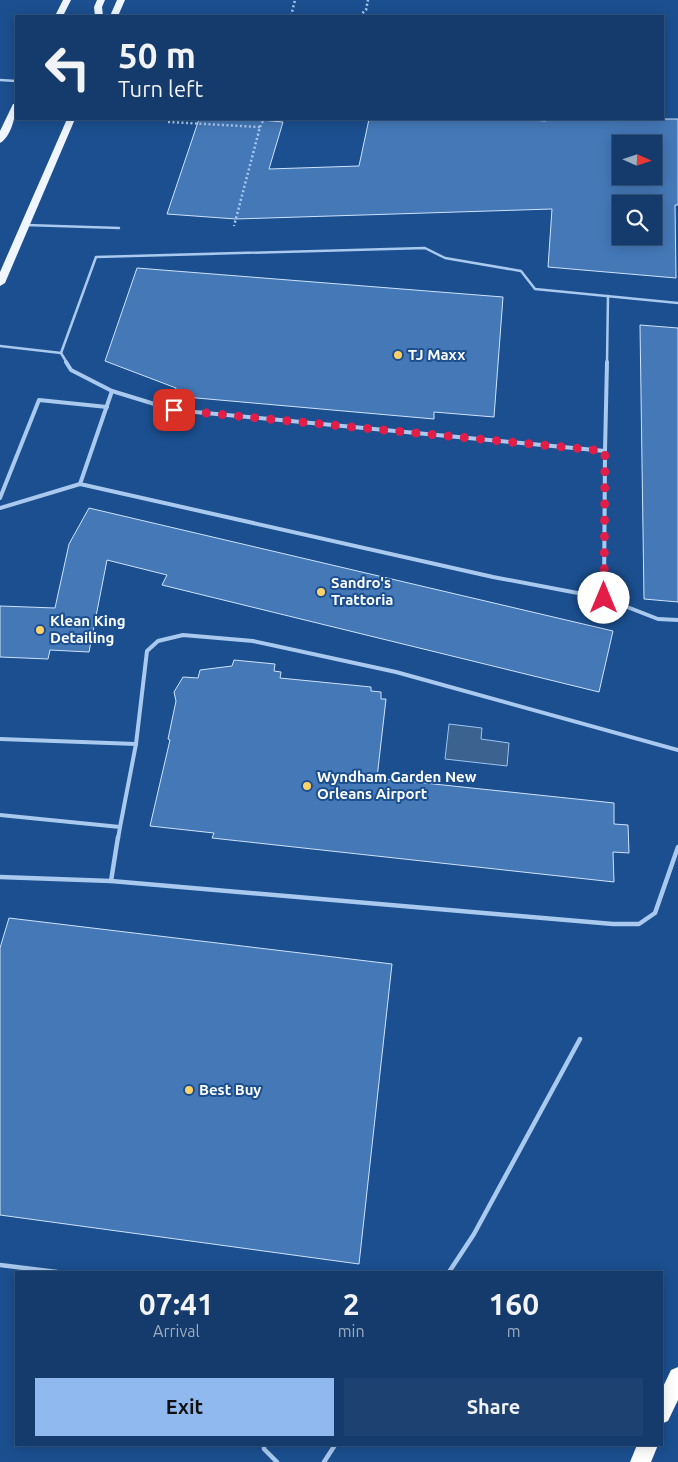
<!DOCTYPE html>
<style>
:root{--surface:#143b6b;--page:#1d4271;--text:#f1f3f6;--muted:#9dadc1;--line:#33557e;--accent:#90b9f0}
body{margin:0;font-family:Ubuntu,sans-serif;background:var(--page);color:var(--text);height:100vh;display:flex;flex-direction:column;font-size:19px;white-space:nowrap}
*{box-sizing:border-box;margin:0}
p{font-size:16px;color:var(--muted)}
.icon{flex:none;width:28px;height:28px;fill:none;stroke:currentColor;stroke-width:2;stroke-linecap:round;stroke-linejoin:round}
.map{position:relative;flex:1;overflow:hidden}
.details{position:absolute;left:15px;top:1271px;width:648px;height:175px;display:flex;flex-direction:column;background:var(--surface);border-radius:0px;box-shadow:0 2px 12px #0003,0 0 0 1px var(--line)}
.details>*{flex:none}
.hud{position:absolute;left:15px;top:15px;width:649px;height:105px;border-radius:0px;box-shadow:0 2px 12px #0003,0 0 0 1px var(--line);background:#143b6b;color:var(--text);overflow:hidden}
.needle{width:32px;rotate:93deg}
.buttons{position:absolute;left:612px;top:135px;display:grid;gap:10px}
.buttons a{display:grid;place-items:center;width:50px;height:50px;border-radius:0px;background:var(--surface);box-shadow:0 2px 12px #0003,0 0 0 1px var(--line);font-size:25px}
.pin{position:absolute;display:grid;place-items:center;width:42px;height:42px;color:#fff;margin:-21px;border-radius:10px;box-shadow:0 2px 8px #0006}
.me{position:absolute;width:55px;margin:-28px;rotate:0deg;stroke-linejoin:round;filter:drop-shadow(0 0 4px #0008)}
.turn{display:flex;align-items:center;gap:18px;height:105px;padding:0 20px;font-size:22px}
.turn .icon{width:65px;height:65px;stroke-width:2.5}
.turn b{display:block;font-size:35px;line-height:42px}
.eta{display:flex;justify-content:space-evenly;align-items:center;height:85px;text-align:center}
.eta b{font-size:30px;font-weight:600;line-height:35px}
.action{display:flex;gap:10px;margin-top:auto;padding:10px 20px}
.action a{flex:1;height:58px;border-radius:0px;background:var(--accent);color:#111;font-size:20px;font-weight:600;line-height:58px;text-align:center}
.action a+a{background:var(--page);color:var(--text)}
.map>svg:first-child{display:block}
.water{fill:#3c6290;stroke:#9cc4f0}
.building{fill:#4478b7;stroke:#cfe3fa;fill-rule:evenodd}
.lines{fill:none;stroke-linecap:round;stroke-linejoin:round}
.path{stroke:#a9c9ee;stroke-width:2.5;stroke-dasharray:2 2.5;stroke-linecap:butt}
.service-far2{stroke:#a9c9ee;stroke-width:2.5}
.service-far1{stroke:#a9c9ee;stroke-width:4}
.service{stroke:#a9c9ee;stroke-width:4.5}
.primary{fill:#f0f6ff;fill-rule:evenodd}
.motorway{fill:#fff;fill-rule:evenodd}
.route{stroke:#e11d48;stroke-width:9;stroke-dasharray:0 16.2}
.poi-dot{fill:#ffd166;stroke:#1b4f8f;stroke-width:2}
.labels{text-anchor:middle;stroke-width:4;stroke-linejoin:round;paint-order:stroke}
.poi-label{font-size:15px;font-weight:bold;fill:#fff;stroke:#1b4f8f;text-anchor:start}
</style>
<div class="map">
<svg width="678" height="1462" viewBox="0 0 678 1462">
<rect width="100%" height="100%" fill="#1b4f8f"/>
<!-- water -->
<polygon class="water" points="449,724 482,728 481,739 509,743 507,766 445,759"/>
<!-- building -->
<g class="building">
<path d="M199 119H250L283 122 269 169 359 166 369 119H518L546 121V119H678V205H675L676 278 548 267 552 209 236 219 167 214ZM621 144H654V176H621ZM621 204H654V236H621Z"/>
<polygon points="137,268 503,297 494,417 434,412 434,419 174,396 176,388 105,361"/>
<polygon points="640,325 678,328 678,602 644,599"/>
<polygon points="89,508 613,631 599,692 162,585 167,575 107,560 89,652 50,650 48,659 0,657 0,606 55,608 69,544"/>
<polygon points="234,660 275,664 274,671 281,672 280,678 371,687 371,691 381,692 381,699 386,699 377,778 614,803 614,824 628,825 629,853 613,852 614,882 212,838 214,833 150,826 170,740 168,739 176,701 174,692 183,677 198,678 200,670 232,666"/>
<polygon points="9,918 392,964 359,1264 0,1215 0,948"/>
</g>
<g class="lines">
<!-- path -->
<g class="path">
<polyline points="291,16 295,0"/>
<polyline points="359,16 366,10 368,0"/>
<polyline points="168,122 260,127 234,226"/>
<polyline points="260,127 264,119"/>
</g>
<!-- service-far2 -->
<g class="service-far2">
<polyline points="0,80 16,81"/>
<polyline points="26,225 119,228"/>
<polyline points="0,346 61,353"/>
<polyline points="61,353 67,363"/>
<polyline points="61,353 96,257 425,248 445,258 521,271 535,289 678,303"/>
<polyline points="607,363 608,296"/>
</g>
<!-- service-far1 -->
<g class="service-far1">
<polyline points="66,362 71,370 112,391 80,484 493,577 604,598 658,619 678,620"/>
<polyline points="112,391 174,410 605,451 604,598"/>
<polyline points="605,451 607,362"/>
<polyline points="0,498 39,400 107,407"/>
<polyline points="0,508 80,484"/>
<polyline points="0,739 136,744 120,827"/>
<polyline points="136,744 147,651 158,641 183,635 253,641 396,672 678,750"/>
<polyline points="0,815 120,827 118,839"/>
</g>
<!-- service -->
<g class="service">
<polyline points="0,877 111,881 118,837"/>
<polyline points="111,881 613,924 639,924 655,913 678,847"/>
<polyline points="0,1265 57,1272"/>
<polyline points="449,1272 474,1234 580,1039"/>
<polyline points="264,1445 264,1449 277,1462"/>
<polyline points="324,1462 335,1445"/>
</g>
<!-- primary -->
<g class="primary">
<polygon points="63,0 71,0 63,16 55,16"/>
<polygon points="97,0 105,0 102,7 103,16 95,16 94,7"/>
<polygon points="117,0 125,0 118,16 110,16"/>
<path d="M13 104H16C16 115 11 137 0 143V131Z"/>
<polygon points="67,119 75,119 5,283 0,286 0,272"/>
</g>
<!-- motorway -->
<g class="motorway">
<polygon points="678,1367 678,1400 668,1421 661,1424 661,1391 671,1370"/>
<polygon points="637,1445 658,1445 651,1462 630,1462"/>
</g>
</g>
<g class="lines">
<!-- route -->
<polyline class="route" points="174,410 605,451 604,598"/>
</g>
<!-- markers -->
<g class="poi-dot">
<circle cx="398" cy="355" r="5"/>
<circle cx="321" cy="592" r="5"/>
<circle cx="40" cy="630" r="5"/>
<circle cx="307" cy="786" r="5"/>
<circle cx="189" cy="1090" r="5"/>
</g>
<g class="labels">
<!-- poi labels -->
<g class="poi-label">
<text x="408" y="360">TJ Maxx</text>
<text x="331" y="588">Sandro's<tspan x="331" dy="17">Trattoria</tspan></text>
<text x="50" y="626">Klean King<tspan x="50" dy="17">Detailing</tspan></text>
<text x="317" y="782">Wyndham Garden New<tspan x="317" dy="17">Orleans Airport</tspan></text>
<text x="199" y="1095">Best Buy</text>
</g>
</g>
</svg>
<div class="buttons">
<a><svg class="needle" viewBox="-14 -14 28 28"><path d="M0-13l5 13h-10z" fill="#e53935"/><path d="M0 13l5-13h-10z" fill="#9dadc1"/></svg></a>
<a><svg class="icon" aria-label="search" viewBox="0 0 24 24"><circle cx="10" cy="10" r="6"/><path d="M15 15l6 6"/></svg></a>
</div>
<div class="pin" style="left:174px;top:410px;background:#d93025"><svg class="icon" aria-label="arrive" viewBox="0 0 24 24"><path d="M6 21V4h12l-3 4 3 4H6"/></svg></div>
<svg class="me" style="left:604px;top:598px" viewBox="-20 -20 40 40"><circle r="19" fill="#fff"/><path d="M0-13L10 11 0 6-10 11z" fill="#e11d48"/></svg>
<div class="hud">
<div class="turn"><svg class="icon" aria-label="left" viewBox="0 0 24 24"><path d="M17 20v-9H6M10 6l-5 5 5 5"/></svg><div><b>50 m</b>Turn left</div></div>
</div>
<section class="details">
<div class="eta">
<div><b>07:41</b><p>Arrival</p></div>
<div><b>2</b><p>min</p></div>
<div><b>160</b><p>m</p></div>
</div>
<div class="action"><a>Exit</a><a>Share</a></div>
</section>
</div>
